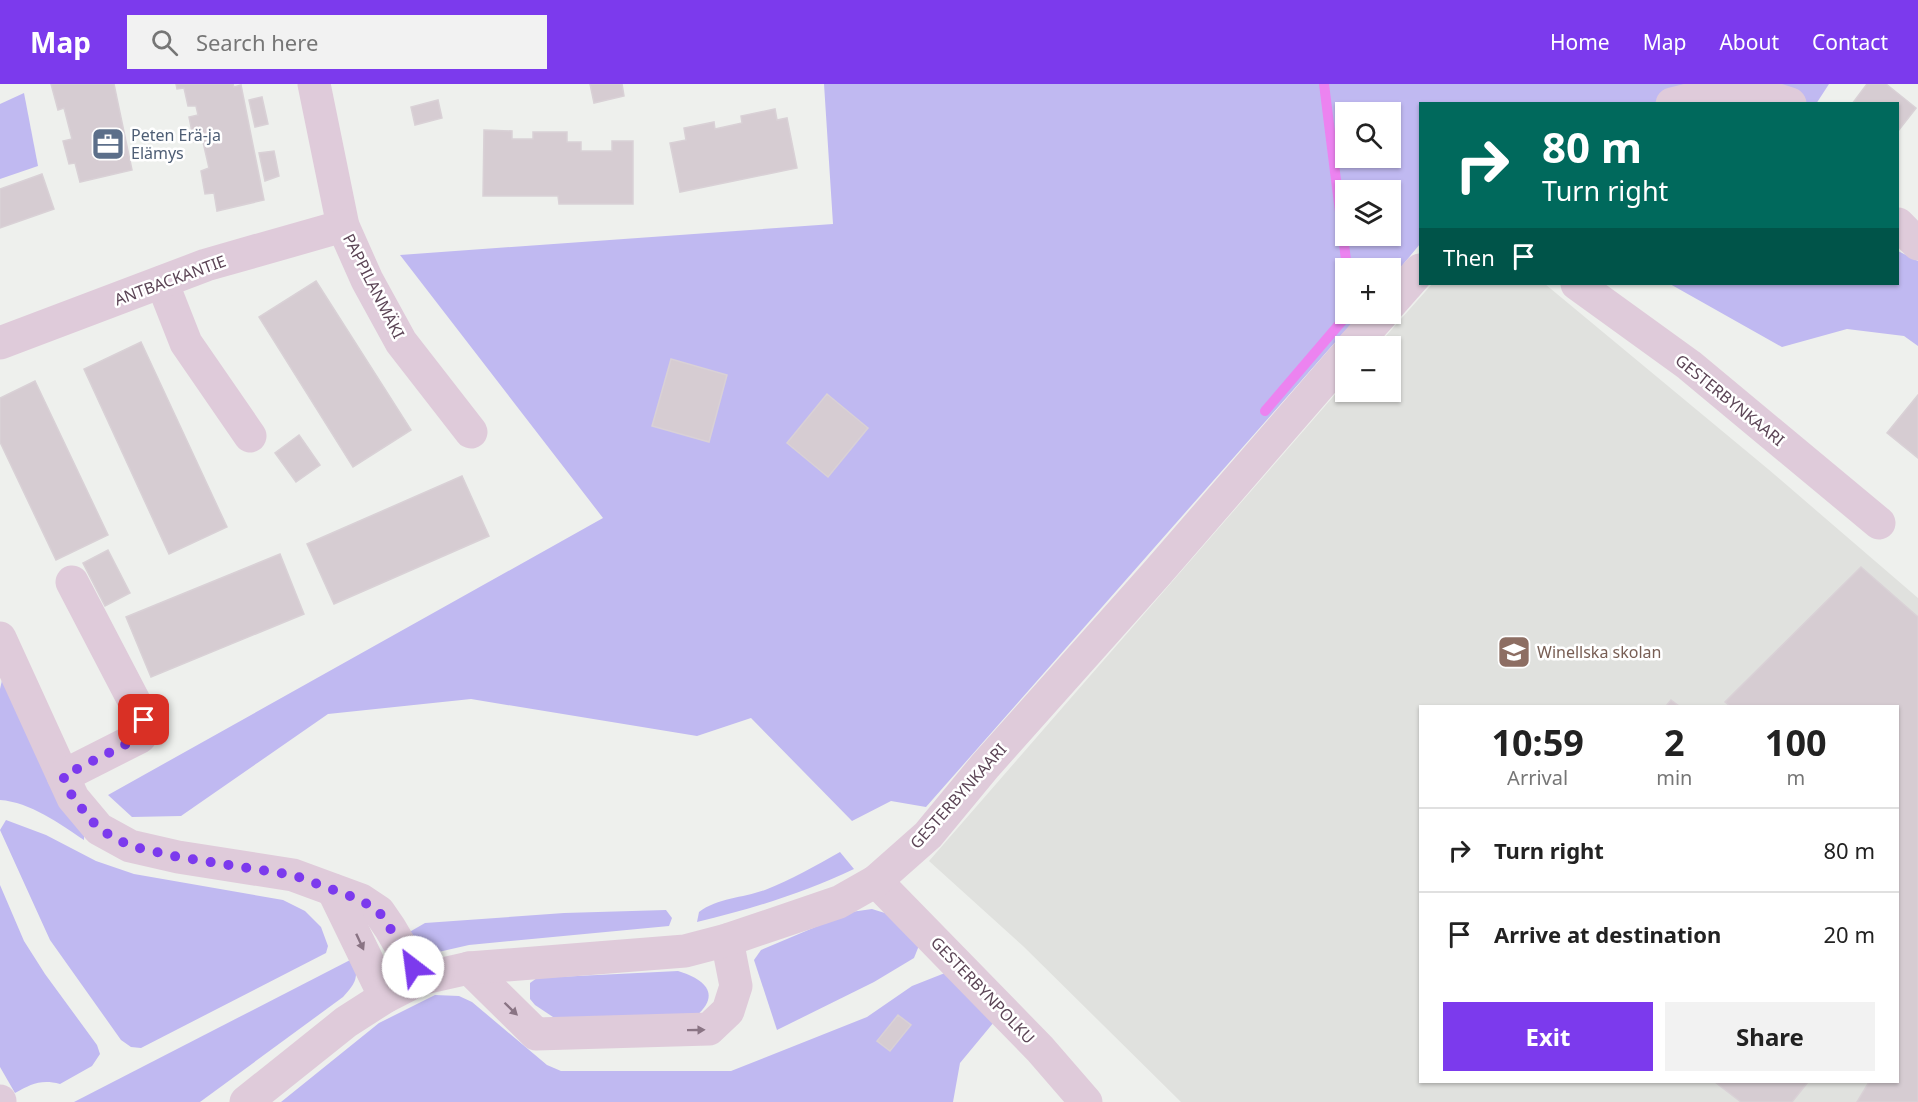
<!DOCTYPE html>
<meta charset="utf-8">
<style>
:root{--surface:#fff;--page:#f2f2f2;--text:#222;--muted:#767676;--line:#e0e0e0;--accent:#7c3aed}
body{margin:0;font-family:"Noto Sans",sans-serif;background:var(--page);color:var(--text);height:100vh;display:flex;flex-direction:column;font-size:22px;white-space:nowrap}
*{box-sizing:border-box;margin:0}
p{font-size:20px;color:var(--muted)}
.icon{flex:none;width:33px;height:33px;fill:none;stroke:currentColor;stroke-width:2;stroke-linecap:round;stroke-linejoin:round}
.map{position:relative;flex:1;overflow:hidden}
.drawer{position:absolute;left:1419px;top:621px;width:480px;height:378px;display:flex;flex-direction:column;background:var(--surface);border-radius:0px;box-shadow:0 2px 4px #0004}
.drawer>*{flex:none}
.banner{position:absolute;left:1419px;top:18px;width:480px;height:183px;border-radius:0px;box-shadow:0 2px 4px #0004;background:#00695c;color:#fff;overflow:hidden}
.buttons{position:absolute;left:1335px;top:18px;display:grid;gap:12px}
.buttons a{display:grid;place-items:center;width:66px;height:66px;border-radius:0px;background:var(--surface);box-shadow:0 2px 4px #0004;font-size:30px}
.pin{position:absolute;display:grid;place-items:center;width:51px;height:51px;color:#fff;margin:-26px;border-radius:12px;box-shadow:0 3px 9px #0006}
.me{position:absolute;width:66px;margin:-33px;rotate:330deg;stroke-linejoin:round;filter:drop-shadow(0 0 4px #0008)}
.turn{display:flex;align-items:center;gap:21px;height:126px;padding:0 24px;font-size:27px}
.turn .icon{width:78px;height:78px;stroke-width:2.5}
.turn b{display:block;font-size:42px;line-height:51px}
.then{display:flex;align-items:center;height:57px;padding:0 24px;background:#0003;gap:12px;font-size:22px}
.eta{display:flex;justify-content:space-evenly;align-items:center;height:102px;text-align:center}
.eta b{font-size:36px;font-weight:700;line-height:42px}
.button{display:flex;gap:12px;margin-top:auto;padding:12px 24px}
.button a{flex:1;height:69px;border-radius:0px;background:var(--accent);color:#fff;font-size:24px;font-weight:700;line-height:69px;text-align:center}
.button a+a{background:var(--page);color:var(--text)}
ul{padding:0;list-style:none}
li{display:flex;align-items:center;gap:18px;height:84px;padding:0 24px;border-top:2px solid var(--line)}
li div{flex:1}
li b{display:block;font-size:22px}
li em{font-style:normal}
header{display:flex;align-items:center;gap:36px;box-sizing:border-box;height:84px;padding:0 30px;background:var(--accent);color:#fff}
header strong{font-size:28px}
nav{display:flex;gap:33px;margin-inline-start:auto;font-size:21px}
.search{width:420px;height:54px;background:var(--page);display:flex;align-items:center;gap:15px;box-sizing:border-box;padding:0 21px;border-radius:0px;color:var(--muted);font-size:22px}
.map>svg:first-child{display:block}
.education{fill:#e0e1de;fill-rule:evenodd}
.green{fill:#c0b9f1;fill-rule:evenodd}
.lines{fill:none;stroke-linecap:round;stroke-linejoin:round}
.stream{stroke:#ec83f0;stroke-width:10}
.building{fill:#d6ccd2;stroke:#d9d1d6;stroke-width:1.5}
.minor{stroke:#dfcbda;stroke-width:33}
.oneway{fill:#8a7484}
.route{stroke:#7c3aed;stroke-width:10;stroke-dasharray:0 18}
.labels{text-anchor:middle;stroke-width:5;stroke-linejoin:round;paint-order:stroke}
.service-label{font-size:16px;fill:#4e5e75;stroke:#fff;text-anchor:start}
.street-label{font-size:16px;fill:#5c4556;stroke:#fff}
.education-label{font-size:16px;fill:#785e54;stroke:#fff;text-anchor:start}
</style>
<header>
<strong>Map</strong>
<div class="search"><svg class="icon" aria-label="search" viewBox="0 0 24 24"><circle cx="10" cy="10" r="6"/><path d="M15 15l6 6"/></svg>Search here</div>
<nav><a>Home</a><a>Map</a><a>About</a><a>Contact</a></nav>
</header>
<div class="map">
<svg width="1918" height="1018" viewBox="0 0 1918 1018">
<rect width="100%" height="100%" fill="#eef0ed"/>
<!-- education -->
<path class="education" d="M1432 200H1545L1768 385 1918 514V1018H1181L1023 862 929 777 1345 299 1346 308H1390V262H1377ZM1420 622H1898V998H1420Z"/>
<!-- green -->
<g class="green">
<path d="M824 0H1829L1816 20H1420V160L1391 195 1390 184H1346V230H1360L926 723 891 717 852 737 751 634 697 652 471 615 328 630 181 732 132 733 108 711 603 434 400 171 833 140ZM1346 28H1390V74H1346ZM1346 106H1390V152H1346Z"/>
<polygon points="24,9 38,82 0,95 0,20"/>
<polygon points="1898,167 1918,177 1918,262 1904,252 1847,245 1782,263 1670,200 1898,200"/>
<path d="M3 592 84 750V756C60 740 30 718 0 716V605Z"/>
<polygon points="6,736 46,751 96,777 134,790 283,816 305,827 321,843 328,862 326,869 141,964 131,963 121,956 50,856 0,746"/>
<path d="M840 768 854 785C803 809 752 825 697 838L699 828C718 814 743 814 765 806 791 796 815 782 840 768Z"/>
<path d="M0 801 24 857 45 890 97 961 100 970 92 982 60 1000C41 995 31 1000 15 1009L0 983Z"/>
<polygon points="872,825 888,830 920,859 914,874 874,898 777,946 754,876 761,866 851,828"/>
<polygon points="666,826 672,834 669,842 469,861 434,869 418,865 406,850 425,839 564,829"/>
<path d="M354 874C358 894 357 898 343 913L200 1018H74Z"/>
<path d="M678 887C702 894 723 909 696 932L556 935 535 921 530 915V899L537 894Z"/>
<polygon points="950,887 994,938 960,979 953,1018 281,1018 379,939 435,911 459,912 472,918 547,981 561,987 731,987 867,933 912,902"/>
</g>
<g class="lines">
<!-- stream -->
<g class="stream">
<polyline points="1324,0 1347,184"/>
<polyline points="1265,327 1348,230"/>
</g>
</g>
<!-- building -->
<g class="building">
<polygon points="51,0 114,0 132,86 80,98 75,79 69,80 63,57 72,55 64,24 58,26"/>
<polygon points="176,0 233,0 234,3 241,1 264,116 217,127 214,109 205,110 201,87 209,84 203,58 194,58 189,33 198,31 196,22 188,22 184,4 177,5"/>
<polygon points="590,0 622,0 624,12 594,19"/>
<polygon points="1867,0 1886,0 1916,24 1898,47 1898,20 1852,20"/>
<polygon points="262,13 268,40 255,43 249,16"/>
<polygon points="438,16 442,34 415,41 411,23"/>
<polygon points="775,25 777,36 787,34 797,84 680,108 670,59 686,56 684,44 714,38 715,45 742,39 741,32"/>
<polygon points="484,46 512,47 512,55 533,55 533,48 567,48 567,58 581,58 581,67 612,67 612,57 633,57 633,120 559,120 558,112 483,112"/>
<polygon points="274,67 279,92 265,97 259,69"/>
<polygon points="42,90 54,125 0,144 0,105"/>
<polygon points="316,197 411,346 353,383 259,233"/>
<polygon points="141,258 227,443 169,470 84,285"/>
<polygon points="671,275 727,291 709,358 652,342"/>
<polygon points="35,297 108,451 56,476 0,358 0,314"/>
<polygon points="827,310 868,344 828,393 787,359"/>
<polygon points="1918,311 1918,374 1887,349"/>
<polygon points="299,351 320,381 296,398 275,369"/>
<polygon points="462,392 489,452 334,520 307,460"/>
<polygon points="108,466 130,509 105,522 83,479"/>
<polygon points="280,470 304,530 151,593 126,533"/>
<polygon points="1861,483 1918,533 1918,1018 1857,1018 1869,998 1898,998 1898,622 1730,622 1725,618"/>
<polygon points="1671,616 1679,622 1666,622"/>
<polygon points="898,931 911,941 890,967 877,957"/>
<polygon points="1715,998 1808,998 1792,1018 1741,1018"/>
</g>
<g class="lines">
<!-- minor -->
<g class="minor">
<polyline points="314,0 343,142 367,196 401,258 471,348"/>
<polyline points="1672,20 1739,3 1790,20"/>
<polyline points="1898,140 1918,160"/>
<polyline points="162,198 186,259 250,352"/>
<polyline points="1577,200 1689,281 1879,439"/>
<polyline points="1390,220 1420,186"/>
<polyline points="0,259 206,181 343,142"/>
<polyline points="1353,262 1382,230"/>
<polyline points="0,554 73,714 99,745 130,762 178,773 293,791 361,816 379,828 390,844 420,895"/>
<polyline points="63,692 140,653 145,646 144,636 72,498"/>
<polyline points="876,797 1040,965 1086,1018"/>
<polyline points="333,806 385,913"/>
<polyline points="469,884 536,950 709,945 728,927 736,902 727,856"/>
<polyline points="0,1017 0,1018"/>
<polyline points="246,1018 346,938 385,913 420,895 469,884 685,867 727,856 839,818 876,797 928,751 985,682 1157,489 1346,271"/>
</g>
</g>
<!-- one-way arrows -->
<defs><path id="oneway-solid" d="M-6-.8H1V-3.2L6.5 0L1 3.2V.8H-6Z" transform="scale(1.5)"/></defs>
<g class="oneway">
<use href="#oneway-solid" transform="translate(360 858) rotate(65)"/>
<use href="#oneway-solid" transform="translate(511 925) rotate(44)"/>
<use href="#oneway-solid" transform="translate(696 946) rotate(-1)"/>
</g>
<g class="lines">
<!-- route -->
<polyline class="route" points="144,636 146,646 140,653 63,692 73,714 99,745 130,762 178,773 293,791 361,816 379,828 390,844 413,883"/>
</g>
<!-- icons -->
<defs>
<g id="office-square" transform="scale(1.725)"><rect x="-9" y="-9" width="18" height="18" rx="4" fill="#5c6f8a" stroke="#fff"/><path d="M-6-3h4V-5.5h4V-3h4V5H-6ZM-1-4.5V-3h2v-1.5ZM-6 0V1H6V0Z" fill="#fff"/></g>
<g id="school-square" transform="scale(1.725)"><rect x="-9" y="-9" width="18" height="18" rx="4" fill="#8d6e63" stroke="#fff"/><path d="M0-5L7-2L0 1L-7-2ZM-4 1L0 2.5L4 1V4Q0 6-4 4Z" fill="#fff"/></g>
</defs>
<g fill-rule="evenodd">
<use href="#office-square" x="108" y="60"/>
<use href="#school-square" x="1514" y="568"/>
</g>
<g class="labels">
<!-- service labels -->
<g class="service-label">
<text x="131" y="57">Peten Erä-ja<tspan x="131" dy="18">Elämys</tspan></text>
</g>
<!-- street labels -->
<g class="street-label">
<text transform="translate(170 196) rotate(-20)" y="6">ANTBACKANTIE</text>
<text transform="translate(374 202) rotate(63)" y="6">PAPPILANMÄKI</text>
<text transform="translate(1730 316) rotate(39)" y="6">GESTERBYNKAARI</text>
<text transform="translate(958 712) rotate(-48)" y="6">GESTERBYNKAARI</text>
<text transform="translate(983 906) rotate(46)" y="6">GESTERBYNPOLKU</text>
</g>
<!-- education labels -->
<g class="education-label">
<text x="1537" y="574">Winellska skolan</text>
</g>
</g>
</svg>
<div class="buttons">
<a><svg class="icon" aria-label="search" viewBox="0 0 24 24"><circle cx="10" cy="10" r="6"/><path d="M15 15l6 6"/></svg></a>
<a><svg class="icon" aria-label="layers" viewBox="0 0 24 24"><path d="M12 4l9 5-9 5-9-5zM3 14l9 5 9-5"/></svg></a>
<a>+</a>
<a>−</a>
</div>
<div class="pin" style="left:144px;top:636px;background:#d93025"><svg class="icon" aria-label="arrive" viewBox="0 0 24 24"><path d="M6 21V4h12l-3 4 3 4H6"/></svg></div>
<svg class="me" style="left:413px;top:883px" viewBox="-20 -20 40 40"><circle r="19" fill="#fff"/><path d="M0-13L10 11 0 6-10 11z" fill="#7c3aed"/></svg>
<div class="banner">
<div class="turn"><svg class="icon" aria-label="right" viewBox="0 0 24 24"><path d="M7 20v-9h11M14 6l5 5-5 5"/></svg><div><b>80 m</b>Turn right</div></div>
<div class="then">Then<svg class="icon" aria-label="arrive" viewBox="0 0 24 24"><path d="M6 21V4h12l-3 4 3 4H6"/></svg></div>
</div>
<section class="drawer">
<div class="eta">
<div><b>10:59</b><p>Arrival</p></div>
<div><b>2</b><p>min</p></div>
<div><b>100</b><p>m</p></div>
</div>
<ul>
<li><svg class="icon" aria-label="right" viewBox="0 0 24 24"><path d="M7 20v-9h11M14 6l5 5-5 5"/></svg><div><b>Turn right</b></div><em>80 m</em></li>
<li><svg class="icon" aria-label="arrive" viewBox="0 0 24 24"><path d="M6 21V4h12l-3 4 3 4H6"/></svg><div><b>Arrive at destination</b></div><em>20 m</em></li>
</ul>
<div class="button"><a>Exit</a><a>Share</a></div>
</section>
</div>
